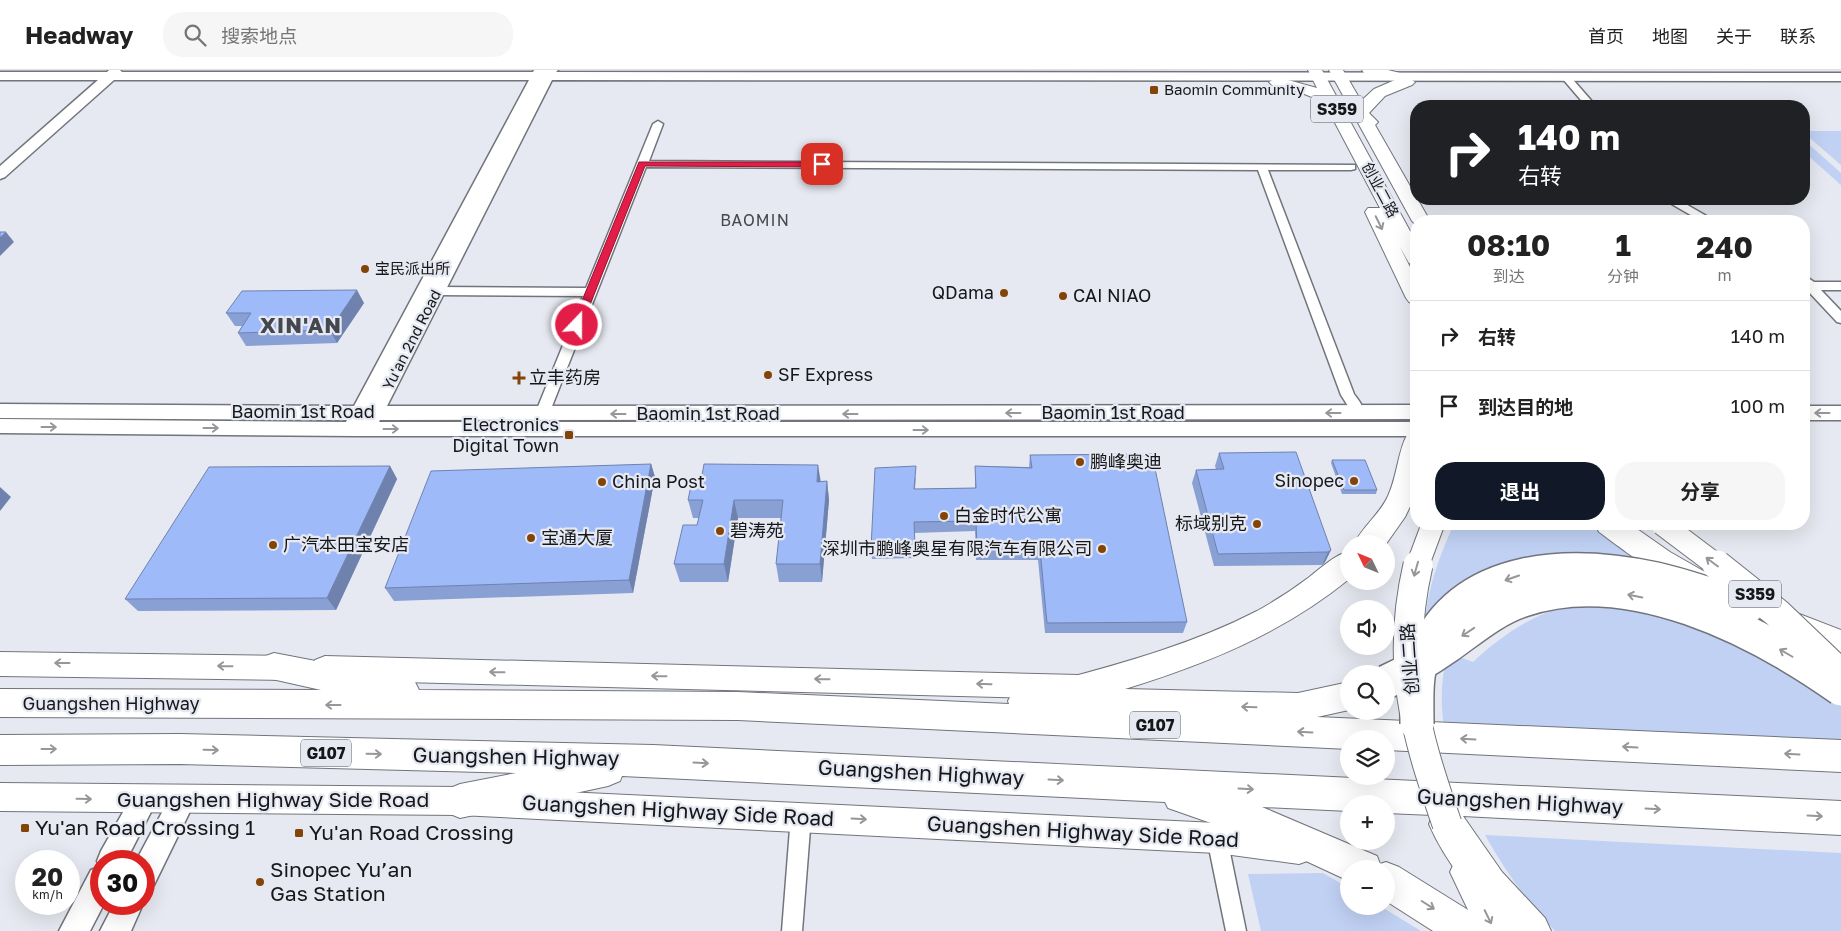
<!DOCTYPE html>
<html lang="zh">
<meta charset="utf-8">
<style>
:root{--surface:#fff;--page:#f6f6f6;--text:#222;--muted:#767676;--line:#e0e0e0;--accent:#111827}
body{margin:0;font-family:"Golos Text","Noto Sans SC",sans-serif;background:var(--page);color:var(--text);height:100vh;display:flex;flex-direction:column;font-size:19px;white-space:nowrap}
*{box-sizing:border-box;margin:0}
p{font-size:16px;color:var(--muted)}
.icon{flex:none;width:28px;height:28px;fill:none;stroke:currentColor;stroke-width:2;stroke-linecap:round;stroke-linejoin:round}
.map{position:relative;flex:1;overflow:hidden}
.drawer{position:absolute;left:1410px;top:145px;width:400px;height:315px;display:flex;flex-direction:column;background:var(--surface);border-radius:20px;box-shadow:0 5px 20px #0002}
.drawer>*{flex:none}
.banner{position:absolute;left:1410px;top:30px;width:400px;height:105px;border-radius:20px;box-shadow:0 5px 20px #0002;background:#202124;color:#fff;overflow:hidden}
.needle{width:32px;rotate:313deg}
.tools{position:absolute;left:1340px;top:465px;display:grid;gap:10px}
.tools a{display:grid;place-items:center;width:55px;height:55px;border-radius:50%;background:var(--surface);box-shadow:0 5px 20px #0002;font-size:25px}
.speed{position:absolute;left:15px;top:780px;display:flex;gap:10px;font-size:25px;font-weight:700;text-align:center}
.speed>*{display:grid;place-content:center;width:65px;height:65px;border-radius:50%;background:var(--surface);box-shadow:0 5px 20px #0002;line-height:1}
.speed small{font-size:12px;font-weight:400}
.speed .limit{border:8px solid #d22;background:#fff;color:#111}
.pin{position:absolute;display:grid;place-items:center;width:42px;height:42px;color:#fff;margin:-21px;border-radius:10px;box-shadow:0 2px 8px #0006}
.me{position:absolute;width:55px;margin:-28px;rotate:22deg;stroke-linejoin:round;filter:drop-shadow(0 0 4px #0008)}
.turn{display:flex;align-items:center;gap:18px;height:105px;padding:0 25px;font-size:22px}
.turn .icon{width:65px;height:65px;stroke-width:2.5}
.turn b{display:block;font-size:35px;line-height:42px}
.eta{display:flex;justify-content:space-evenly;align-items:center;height:85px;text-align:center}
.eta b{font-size:30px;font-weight:700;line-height:35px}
.primary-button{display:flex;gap:10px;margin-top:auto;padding:10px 25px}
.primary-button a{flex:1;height:58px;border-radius:20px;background:var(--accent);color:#fff;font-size:20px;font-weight:700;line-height:58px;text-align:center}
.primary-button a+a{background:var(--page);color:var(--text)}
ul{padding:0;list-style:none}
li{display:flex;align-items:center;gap:15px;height:70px;padding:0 25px;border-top:1px solid var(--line)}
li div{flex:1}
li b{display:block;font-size:19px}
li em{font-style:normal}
header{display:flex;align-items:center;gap:30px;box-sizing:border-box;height:70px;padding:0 25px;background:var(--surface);border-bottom:1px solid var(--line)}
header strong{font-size:24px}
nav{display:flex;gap:28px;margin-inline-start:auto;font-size:18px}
.search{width:350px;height:45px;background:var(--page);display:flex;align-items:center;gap:12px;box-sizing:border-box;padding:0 18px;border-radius:20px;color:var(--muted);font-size:19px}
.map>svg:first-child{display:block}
.green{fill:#c0d1f4}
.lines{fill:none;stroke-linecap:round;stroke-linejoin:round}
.street-casing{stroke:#71757b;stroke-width:3}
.secondary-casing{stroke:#71757b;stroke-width:3}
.primary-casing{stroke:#71757b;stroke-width:2}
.highway-casing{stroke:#71757b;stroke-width:2}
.street{fill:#fff;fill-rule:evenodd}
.secondary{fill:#fff;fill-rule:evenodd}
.primary{fill:#fff;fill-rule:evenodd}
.highway{fill:#fff;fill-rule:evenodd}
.primary-bridge-far1-casing{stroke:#71757b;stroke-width:24;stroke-linecap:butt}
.primary-bridge-casing{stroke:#71757b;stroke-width:31;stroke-linecap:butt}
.highway-bridge-casing{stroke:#71757b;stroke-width:36;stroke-linecap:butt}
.primary-bridge-far1{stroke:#fff;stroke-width:22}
.primary-bridge{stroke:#fff;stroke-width:29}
.highway-bridge{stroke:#fff;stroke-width:33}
.wall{fill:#89a0d5}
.shaded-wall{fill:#6f82ae}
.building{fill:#9fbaf8;stroke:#6f82ae}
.oneway{stroke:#969798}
.route{fill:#e11d48;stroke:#92132f}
.poi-dot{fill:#834407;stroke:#e6e9f1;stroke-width:2}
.labels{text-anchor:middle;stroke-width:4.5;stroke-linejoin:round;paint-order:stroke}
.far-poi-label{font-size:15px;fill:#16171a;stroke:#e6e9f1;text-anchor:start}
.far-street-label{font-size:15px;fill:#16171a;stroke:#e6e9f1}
.shield{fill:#e6e9f1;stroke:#54565a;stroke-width:1}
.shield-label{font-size:16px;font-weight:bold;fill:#16171a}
.far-quarter-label{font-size:16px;letter-spacing:1px;fill:#44474d;stroke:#e6e9f1}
.poi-label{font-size:18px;fill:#16171a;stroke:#e6e9f1;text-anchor:start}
.street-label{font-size:18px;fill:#16171a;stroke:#e6e9f1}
.near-street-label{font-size:21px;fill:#16171a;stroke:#e6e9f1}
.near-poi-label{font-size:21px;fill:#16171a;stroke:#e6e9f1;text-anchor:start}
.district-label{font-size:22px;font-weight:bold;letter-spacing:1px;fill:#44474d;stroke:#e6e9f1}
</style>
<header>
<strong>Headway</strong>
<div class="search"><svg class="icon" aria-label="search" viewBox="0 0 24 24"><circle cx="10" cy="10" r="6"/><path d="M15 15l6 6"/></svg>搜索地点</div>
<nav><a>首页</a><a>地图</a><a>关于</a><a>联系</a></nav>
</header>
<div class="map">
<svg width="1841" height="861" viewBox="0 0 1841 861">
<rect width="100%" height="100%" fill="#e6e9f1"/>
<!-- green -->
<g class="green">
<polygon points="1804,61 1841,61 1841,95 1804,63"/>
<polygon points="1804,70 1841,103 1841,115 1804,82"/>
<path d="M1454 454H1600L1615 468 1658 498 1423 571C1426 526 1435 495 1454 454Z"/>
<path d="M1574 534 1685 542 1841 631V685L1446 668C1440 638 1440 611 1448 583L1473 592C1503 564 1533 544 1574 534Z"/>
<path d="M1485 765 1841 783V861H1555C1527 832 1505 801 1485 765Z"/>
<polygon points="1323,803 1349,818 1349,836 1380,836 1421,861 1261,861 1248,804"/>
</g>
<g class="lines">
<!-- street casing -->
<g class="street-casing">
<g id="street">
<polygon points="1562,4 1568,4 1596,36 1586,36 1562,8"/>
<path d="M658 51 663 54 649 91 1355 95V99L1351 100H1268L1354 324C1359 331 1366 338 1361 346H1351L1348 336 1341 325 1258 100 646 97 549 344 542 349 537 347 535 344 583 226 437 225 431 221 437 217 586 218 653 54Z"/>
<polygon points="1663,129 1677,129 1715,151 1701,151"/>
<polygon points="1804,205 1814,212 1841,212 1841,220 1821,220 1841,241 1841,253 1837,252 1807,220 1804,219"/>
<polygon points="801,737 808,739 811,746 802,861 782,861 791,746 794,739"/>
<polygon points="1217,759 1224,761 1227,768 1246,861 1226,861 1207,768 1210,761"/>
</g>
</g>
<!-- secondary casing -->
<g class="secondary-casing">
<g id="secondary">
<polygon points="109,0 120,0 122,2 533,2 534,0 558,0 556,2 1841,3 1841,11 552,10 387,336 1416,335 1416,349 380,350 379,352 1416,352 1416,366 357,366 0,363 0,349 346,352 347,350 0,348 0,334 354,336 529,10 114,10 5,107 0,109 0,96 98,10 0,10 0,2 107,2"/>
<rect x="1804" y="336" width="37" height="14"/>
<polygon points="183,716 192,720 196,729 154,815 144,819 144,791 136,791 174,720"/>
<polygon points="144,717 153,721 157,730 126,791 101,791 101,834 104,834 90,861 59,861 91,800 99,797 97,791 101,781 135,721"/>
<polygon points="114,834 143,834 131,861 100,861"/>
</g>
</g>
<!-- primary casing -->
<g class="primary-casing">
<g id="primary">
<polygon points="1308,0 1322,0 1416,172 1416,195 1409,193 1400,177 1416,209 1416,234 1409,232 1406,228 1365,142 1368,138 1380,138 1324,32 1297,21 1272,15 1269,12 1277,7 1317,18"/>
<polygon points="1329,0 1343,0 1361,31 1374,19 1395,10 1364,3 1362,0 1388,0 1400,3 1402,6 1400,9 1407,7 1415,12 1412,15 1385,26 1369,43 1378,52 1375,55 1430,151 1416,151 1416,155 1412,151"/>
<polygon points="0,582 289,586 299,590 303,598 299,606 289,610 0,606"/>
<polygon points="325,586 1079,605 1089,608 1093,617 1089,626 1079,629 325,610 315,606 311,598 315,590"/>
<polygon points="0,713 460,717 1217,753 1299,764 1310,768 1314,779 1310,790 1299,794 1217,783 460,745 0,741"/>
<polygon points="1466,786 1477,791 1511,861 1478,861 1450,802 1455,791"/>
</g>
</g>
<!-- highway casing -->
<g class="highway-casing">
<g id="highway">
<path d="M1416 363V424L1405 447 1386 474H1354C1363 456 1380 444 1388 426 1397 407 1398 381 1407 365Z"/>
<path d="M1595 454H1630L1670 482 1712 506 1717 514 1712 522C1709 524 1705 526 1701 526 1682 525 1617 475 1599 462Z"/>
<path d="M1349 481V509C1283 563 1206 594 1125 619L1298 623 1349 612V640L1317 647 1841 670V702L1386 680V669H1349V679L738 650 0 647V619L321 620 263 607 258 597 263 587 274 583 404 608 415 612 419 620 738 622 1009 634 1008 631 1013 621 1024 617H1047L1049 614 1060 610C1127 592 1195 573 1257 541 1275 531 1292 520 1308 508 1321 498 1333 486 1349 481Z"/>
<polygon points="1789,540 1841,560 1841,587 1778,562 1774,553 1778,544"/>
<path d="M180 664 653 675 1841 731V765L1463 746 1502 802 1545 848 1551 861H1506C1477 829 1446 794 1429 754L1433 745 1386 743V734H1349V741L1262 737 1377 786 1380 794 1386 792 1399 797 1481 848 1487 861H1433L1386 831V799H1349V811L1265 772 1168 738 1165 732 622 706 620 711 608 716 460 748 448 743 443 731 448 719 460 714 516 703 180 694 0 695V665Z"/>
</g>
</g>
<!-- street -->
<use href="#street" class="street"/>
<!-- secondary -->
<use href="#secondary" class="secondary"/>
<!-- primary -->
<use href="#primary" class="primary"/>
<!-- highway -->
<use href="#highway" class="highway"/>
<!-- primary-bridge-far1 casing -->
<g class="primary-bridge-far1-casing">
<g id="primary-bridge-far1">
<polyline points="1662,454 1719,497"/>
<polyline points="1417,497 1433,454"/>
</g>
</g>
<!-- primary-bridge casing -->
<g class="primary-bridge-casing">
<g id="primary-bridge">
<path d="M1418 495C1395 594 1415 661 1447 754"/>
<polyline points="1717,495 1777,543 1841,604"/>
</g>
</g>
<!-- highway-bridge casing -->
<g class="highway-bridge-casing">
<g id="highway-bridge">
<path d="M1386 612C1408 602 1428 590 1448 576 1472 559 1495 539 1523 530 1629 494 1756 559 1841 619"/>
<path d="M1417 654C1417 631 1415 604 1424 583 1464 492 1573 491 1656 509 1687 516 1717 527 1747 537"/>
</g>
</g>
<!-- primary-bridge-far1 -->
<use href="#primary-bridge-far1" class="primary-bridge-far1"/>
<!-- primary-bridge -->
<use href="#primary-bridge" class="primary-bridge"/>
<!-- highway-bridge -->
<use href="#highway-bridge" class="highway-bridge"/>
</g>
<!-- wall -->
<g class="wall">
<polygon points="364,233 337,273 246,276 238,263 242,256 235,256 226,243"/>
<polygon points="1219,383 1331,480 1325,492 1322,495 1214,496 1192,413 1196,400 1216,399 1215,396"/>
<polygon points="1030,385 1187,552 1183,563 1045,563 1038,490 976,490 975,461 914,463 915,488 872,489 871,478 916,407 915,419 975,418 975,396 1029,397"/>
<polygon points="1332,390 1377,420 1376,424 1342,424 1331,393"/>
<polygon points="651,394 655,407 633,523 394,531 385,518"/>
<polygon points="390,396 397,409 336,540 138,541 125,529"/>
<polygon points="827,411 829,430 822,512 779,512 776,494 781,448 738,448 728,512 680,512 674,494 697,455 699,448 693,448 688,430 820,412"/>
</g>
<!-- shaded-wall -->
<g class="shaded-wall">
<polygon points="6,162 14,172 0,186 0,168"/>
<polygon points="357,220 364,233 337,273 330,260"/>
<polygon points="651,394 655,407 633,523 629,510"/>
<polygon points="818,395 821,413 817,412"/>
<polygon points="390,396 397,409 336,540 327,528"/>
<polygon points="827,411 829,430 822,512 820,494"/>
<polygon points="0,417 11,427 0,441"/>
<polygon points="734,430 738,448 728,512 724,494"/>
<polygon points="1331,480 1325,492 1322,495 1328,482"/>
</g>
<!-- building -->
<g class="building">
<polygon points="0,162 6,162 0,168"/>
<polygon points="357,220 330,260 238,263 251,243 226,243 242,221"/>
<polygon points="1296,382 1331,480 1328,482 1218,484 1196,400 1224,399 1219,383"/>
<polygon points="1152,384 1187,552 1047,553 1040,479 977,480 976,451 914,452 915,477 871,478 875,398 916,396 914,419 976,418 975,396 1032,398 1030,385"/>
<polygon points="1332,390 1365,390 1377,420 1344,420"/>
<polygon points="651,394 629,510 385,518 431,401"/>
<polygon points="704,394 818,395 817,412 827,411 820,494 776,494 783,430 734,430 724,494 674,494 683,455 697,455 703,430 688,430 692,411 701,411"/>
<polygon points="390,396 327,528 125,529 209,397"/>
</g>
<!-- one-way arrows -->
<defs><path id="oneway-shaft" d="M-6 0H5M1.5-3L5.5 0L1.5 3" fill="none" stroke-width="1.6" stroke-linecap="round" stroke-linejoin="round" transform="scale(1.25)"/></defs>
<g class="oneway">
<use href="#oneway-shaft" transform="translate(1379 153) rotate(64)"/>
<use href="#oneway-shaft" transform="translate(1013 343) rotate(180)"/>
<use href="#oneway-shaft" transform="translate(1333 343) rotate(180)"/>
<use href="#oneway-shaft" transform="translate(1822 343) rotate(180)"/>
<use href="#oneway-shaft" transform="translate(618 344) rotate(180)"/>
<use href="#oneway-shaft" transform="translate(850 344) rotate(180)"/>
<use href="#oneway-shaft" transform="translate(49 357)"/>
<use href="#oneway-shaft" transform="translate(211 358)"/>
<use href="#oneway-shaft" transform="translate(391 359)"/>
<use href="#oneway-shaft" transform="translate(921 360)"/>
<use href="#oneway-shaft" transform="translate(1712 492) rotate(-143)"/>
<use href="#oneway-shaft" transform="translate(1416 499) rotate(106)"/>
<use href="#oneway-shaft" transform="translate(1512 508) rotate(161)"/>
<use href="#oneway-shaft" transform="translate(1635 526) rotate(-169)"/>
<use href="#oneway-shaft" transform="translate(1468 562) rotate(146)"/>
<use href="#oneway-shaft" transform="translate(1786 583) rotate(-150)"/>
<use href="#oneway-shaft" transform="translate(62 593) rotate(180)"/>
<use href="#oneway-shaft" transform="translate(225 596) rotate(-179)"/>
<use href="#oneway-shaft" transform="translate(497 602) rotate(-179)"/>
<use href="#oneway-shaft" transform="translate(659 606) rotate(-179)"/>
<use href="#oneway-shaft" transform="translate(822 609) rotate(-179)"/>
<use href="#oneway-shaft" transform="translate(984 614) rotate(-178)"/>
<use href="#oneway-shaft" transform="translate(333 635) rotate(-180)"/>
<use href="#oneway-shaft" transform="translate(1249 637) rotate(-178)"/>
<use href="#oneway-shaft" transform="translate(1305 662) rotate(-177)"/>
<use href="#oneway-shaft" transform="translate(1468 669) rotate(-177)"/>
<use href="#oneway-shaft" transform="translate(1630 677) rotate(-177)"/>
<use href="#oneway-shaft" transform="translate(49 679)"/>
<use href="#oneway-shaft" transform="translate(211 680) rotate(1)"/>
<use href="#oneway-shaft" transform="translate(374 684) rotate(1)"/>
<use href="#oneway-shaft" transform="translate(1792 684) rotate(-177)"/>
<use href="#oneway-shaft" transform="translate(701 693) rotate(3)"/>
<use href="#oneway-shaft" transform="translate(1056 710) rotate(3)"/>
<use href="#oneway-shaft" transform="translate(1246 719) rotate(3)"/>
<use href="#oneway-shaft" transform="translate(84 729) rotate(1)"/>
<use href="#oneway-shaft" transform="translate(1653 739) rotate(3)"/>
<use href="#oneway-shaft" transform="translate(1815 746) rotate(3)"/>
<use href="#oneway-shaft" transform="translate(859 749) rotate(3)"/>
<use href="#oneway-shaft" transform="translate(1428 835) rotate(32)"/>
<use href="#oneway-shaft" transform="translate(1488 847) rotate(64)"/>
</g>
<!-- route -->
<polygon class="route" points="639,92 822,92 826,94 822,97 645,96 582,255 574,257 572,255"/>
<!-- markers -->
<g class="poi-dot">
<rect x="1149" y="15" width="10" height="10" rx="2.5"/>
<circle cx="365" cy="199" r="5"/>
<circle cx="1004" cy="223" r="5"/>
<circle cx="1063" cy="226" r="5"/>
<circle cx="768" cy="305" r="5"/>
<path d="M516.5 300.5h5v5h5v5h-5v5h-5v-5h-5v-5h5z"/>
<rect x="564" y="360" width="10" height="10" rx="2.5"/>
<circle cx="1080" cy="392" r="5"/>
<circle cx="1354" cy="411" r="5"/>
<circle cx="602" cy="412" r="5"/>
<circle cx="944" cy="446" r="5"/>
<circle cx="1257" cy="454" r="5"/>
<circle cx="720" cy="461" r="5"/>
<circle cx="531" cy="468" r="5"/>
<circle cx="273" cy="475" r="5"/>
<circle cx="1102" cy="479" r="5"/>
<rect x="20" y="753" width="10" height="10" rx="2.5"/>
<rect x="294" y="758" width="10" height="10" rx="2.5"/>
<circle cx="260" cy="812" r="5"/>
</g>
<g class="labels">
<!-- far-poi labels -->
<g class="far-poi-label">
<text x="1164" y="25">Baomin Community</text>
<text x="375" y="204">宝民派出所</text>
</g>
<!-- far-street labels -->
<g class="far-street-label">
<text transform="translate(1380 120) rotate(62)" y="5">创业二路</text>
<text transform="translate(412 270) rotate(-63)" y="5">Yu'an 2nd Road</text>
</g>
<!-- shield labels -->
<g class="shield">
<rect x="1311" y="25.5" width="52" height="27" rx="4"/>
<rect x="1729" y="510.5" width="52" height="27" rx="4"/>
<rect x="1130" y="641.5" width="50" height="27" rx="4"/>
<rect x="301" y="669.5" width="50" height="27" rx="4"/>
</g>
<g class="shield-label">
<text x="1337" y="45">S359</text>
<text x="1755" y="530">S359</text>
<text x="1155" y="661">G107</text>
<text x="326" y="689">G107</text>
</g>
<!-- far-quarter labels -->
<g class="far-quarter-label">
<text x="755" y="156">BAOMIN</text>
</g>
<!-- poi labels -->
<g class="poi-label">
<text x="994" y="229" text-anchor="end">QDama</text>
<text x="1073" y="232">CAI NIAO</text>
<text x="778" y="311">SF Express</text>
<text x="529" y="314">立丰药房</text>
<text x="559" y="361" text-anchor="end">Electronics<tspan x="559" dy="21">Digital Town</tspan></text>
<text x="1090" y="398">鹏峰奥迪</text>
<text x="1344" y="417" text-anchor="end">Sinopec</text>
<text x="612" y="418">China Post</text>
<text x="954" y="452">白金时代公寓</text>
<text x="1247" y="460" text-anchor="end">标域别克</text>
<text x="730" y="467">碧涛苑</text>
<text x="541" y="474">宝通大厦</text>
<text x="283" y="481">广汽本田宝安店</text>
<text x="1092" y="485" text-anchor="end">深圳市鹏峰奥星有限汽车有限公司</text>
</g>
<!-- street labels -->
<g class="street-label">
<text x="303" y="348">Baomin 1st Road</text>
<text x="1113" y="349">Baomin 1st Road</text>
<text x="708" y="350">Baomin 1st Road</text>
<text transform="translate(1410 589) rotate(-94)" y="6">创业二路</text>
<text x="111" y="640">Guangshen Highway</text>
</g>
<!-- near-street labels -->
<g class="near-street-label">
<text transform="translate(516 687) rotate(1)" y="7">Guangshen Highway</text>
<text transform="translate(921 703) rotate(3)" y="7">Guangshen Highway</text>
<text x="273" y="737">Guangshen Highway Side Road</text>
<text transform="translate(1520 732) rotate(3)" y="7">Guangshen Highway</text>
<text transform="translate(678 741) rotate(3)" y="7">Guangshen Highway Side Road</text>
<text transform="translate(1083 762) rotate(3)" y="7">Guangshen Highway Side Road</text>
</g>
<!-- near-poi labels -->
<g class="near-poi-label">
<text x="35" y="765">Yu'an Road Crossing 1</text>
<text x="309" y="770">Yu'an Road Crossing</text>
<text x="270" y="807">Sinopec Yu’an<tspan x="270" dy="24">Gas Station</tspan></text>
</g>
<!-- district labels -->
<g class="district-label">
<text x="301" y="263">XIN'AN</text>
</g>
</g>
</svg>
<div class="tools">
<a><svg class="needle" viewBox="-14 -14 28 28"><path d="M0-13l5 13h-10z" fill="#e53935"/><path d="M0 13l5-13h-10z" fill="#767676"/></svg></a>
<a><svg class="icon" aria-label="sound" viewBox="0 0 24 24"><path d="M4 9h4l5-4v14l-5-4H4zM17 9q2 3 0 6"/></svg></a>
<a><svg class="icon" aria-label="search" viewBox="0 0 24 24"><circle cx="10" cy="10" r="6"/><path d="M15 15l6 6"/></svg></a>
<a><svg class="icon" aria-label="layers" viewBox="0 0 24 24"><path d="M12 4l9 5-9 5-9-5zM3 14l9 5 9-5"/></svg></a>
<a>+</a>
<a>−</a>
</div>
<div class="speed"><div>20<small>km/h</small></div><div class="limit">30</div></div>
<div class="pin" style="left:822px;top:94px;background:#d93025"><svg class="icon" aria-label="arrive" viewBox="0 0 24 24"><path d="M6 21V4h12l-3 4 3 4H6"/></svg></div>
<svg class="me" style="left:577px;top:255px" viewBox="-20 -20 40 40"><circle r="17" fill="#e11d48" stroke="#fff" stroke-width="3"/><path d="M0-11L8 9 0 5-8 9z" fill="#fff"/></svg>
<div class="banner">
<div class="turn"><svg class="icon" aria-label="right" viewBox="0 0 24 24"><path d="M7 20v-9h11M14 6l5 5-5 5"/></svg><div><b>140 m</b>右转</div></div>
</div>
<section class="drawer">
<div class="eta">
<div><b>08:10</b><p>到达</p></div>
<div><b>1</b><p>分钟</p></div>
<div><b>240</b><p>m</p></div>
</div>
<ul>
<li><svg class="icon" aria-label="right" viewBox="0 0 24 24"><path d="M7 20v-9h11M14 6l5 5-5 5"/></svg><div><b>右转</b></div><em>140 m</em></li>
<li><svg class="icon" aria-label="arrive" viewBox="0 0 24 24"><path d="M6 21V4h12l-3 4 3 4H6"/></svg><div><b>到达目的地</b></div><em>100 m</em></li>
</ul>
<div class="primary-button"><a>退出</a><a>分享</a></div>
</section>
</div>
